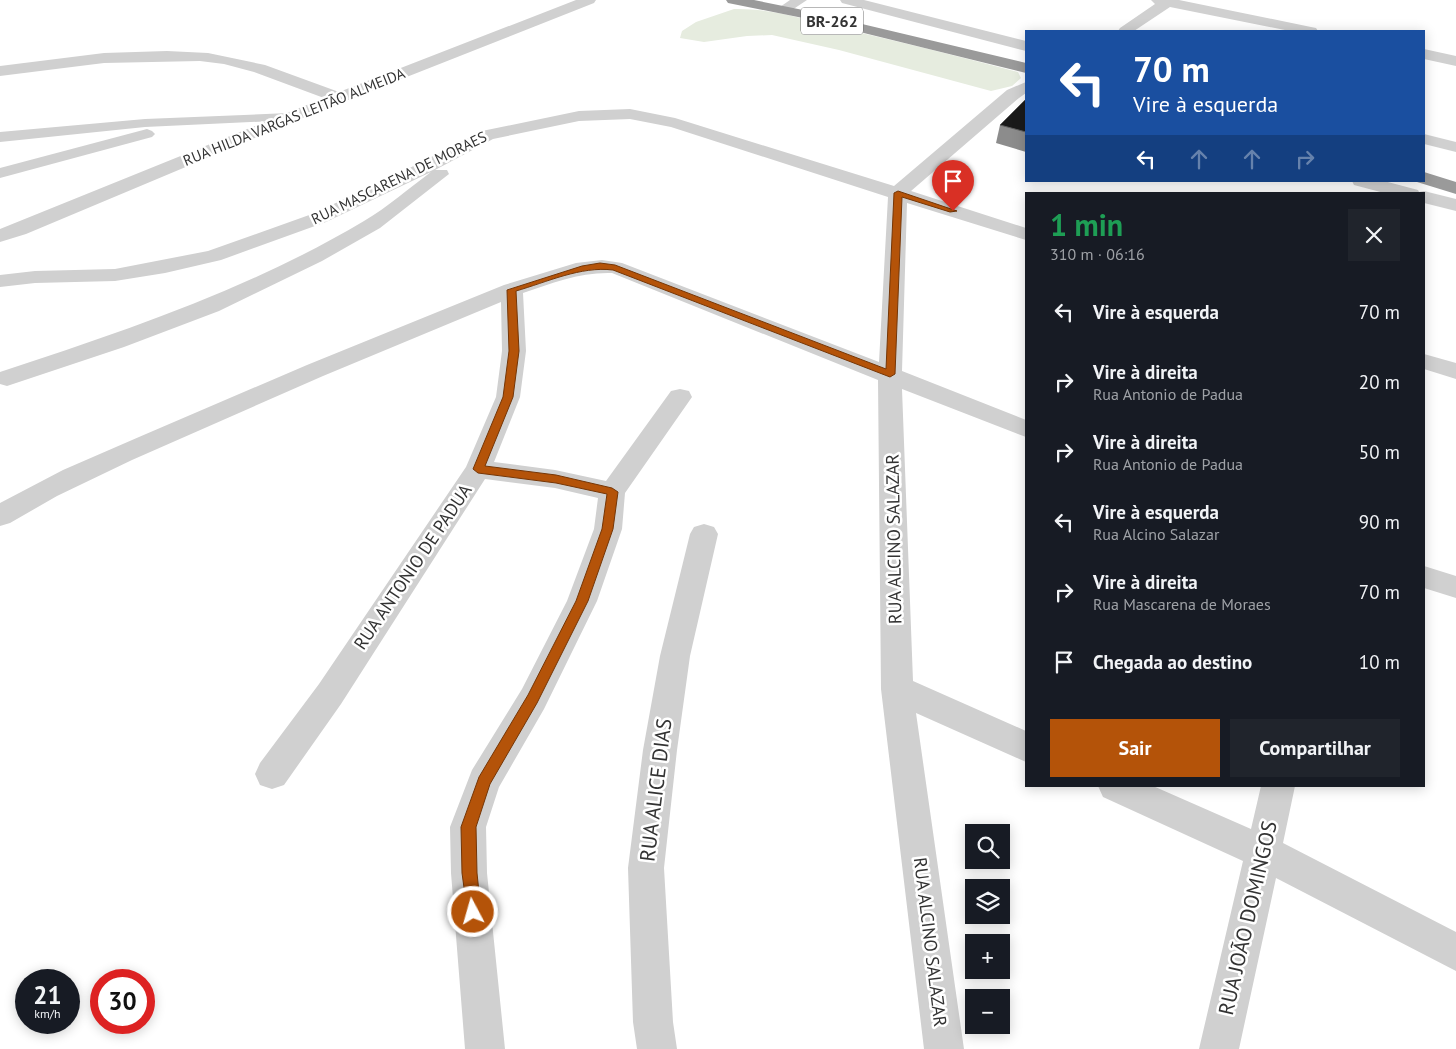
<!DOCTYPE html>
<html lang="pt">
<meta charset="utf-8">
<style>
:root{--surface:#171b24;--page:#20242c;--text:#f1f3f6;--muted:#9ea1a6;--accent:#b45309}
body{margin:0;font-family:"PT Sans",sans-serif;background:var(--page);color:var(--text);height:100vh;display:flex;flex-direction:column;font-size:19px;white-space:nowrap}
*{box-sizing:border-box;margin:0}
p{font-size:16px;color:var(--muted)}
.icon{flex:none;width:28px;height:28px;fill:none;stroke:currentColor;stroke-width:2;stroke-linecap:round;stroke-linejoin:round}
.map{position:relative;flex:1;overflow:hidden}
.drawer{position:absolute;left:1025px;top:192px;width:400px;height:595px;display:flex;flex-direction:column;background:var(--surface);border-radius:0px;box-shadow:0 2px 12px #0003}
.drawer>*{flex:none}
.banner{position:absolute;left:1025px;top:30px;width:400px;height:152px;border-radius:0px;box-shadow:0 2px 12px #0003;background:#1a4fa0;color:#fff;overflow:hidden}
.controls{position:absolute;left:965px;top:824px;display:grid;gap:10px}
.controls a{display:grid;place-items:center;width:45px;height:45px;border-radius:0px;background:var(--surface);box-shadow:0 2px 12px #0003;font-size:25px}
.speed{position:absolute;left:15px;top:969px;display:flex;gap:10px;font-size:25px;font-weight:700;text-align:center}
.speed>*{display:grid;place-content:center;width:65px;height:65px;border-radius:50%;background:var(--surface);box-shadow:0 2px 12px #0003;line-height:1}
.speed small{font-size:12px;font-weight:400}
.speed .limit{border:8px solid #d22;background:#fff;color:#111}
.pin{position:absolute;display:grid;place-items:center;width:42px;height:42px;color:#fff;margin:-51px -21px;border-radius:50% 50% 50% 0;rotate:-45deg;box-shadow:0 0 5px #0007}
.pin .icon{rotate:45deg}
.me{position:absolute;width:55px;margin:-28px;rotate:354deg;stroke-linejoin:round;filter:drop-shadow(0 0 4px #0008)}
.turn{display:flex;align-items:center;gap:18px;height:105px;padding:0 25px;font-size:22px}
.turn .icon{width:65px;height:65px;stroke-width:2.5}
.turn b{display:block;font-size:35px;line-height:42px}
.lanes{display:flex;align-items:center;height:48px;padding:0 25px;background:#0003;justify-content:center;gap:25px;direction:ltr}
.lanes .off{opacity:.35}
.round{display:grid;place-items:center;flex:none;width:52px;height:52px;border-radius:0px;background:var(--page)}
.summary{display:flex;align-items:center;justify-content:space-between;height:85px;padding:0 25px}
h1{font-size:30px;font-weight:700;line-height:38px;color:#1e9e55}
.primary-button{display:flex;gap:10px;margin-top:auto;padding:10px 25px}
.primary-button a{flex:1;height:58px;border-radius:0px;background:var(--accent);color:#fff;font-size:20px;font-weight:700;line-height:58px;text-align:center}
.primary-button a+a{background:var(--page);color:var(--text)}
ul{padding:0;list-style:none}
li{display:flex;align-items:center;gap:15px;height:70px;padding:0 25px}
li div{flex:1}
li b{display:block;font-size:19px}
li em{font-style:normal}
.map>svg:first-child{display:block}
.green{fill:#e6ecdf}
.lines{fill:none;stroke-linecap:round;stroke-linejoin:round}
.lane{fill:#d0d0d0;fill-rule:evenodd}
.street{fill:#d0d0d0;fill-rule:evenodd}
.highway{fill:#9a9a9a;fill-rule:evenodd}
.wall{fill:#8c8c8c}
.building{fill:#1a1a1a;stroke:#5f5f5f}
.route{fill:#b45309;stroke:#753606}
.labels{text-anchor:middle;stroke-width:5;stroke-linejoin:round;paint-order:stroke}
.far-street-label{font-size:15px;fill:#333;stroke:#fff}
.shield{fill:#fff;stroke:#707070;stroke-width:1}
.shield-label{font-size:16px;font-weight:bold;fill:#333}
.street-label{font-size:18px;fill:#333;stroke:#fff}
.near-street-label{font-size:21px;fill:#333;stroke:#fff}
</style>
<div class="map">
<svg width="1456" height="1049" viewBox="0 0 1456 1049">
<rect width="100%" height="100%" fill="#fff"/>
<!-- green -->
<path class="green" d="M734 9C768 8 803 19 836 27 897 41 958 56 1018 72L1021 78 1012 86 991 91 839 50 772 35 747 36 704 42 680 38 682 31 696 22Z"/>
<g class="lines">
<!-- lane -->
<g class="lane">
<polygon points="289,113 294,114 296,117 294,120 145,127 0,142 0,132 145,119"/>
<polygon points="147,129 152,131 155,134 152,137 0,178 0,168"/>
</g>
<!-- street -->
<g class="street">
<polygon points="576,0 596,0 594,3 295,121 26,234 0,242 0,229 324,98 254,72 224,64 200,61 104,63 0,76 0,66 104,53 167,51 208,53 265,65 339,92"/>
<polygon points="790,0 807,0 789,12 779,12 777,9"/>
<polygon points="840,0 864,0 1026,41 1026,51 842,3"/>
<polygon points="1151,0 1179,0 1311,27 1316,28 1318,31 1290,31 1170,7 1134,31 1118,31 1120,28 1155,4"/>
<polygon points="1424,49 1456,56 1456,66 1424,59"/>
<path d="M1026 82V93L1019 98 911 191 1026 228V240L907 203 902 371 1026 420V437L902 389 913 681 1026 731V762L916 713 964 1049H924L881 689 878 380 612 273C580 272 552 283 523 293L526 351 520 397 494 462 555 470 606 481 671 391 680 389 689 391 692 397 625 493 622 529 597 601 544 709 499 787 486 827 487 873 505 1049H465L451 873 450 827 472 770 522 689 567 601 594 529 598 498 555 488 485 479 341 704 284 785 272 789 260 785 255 774 260 763 319 684 466 467 496 397 502 351 501 302 323 376 132 460 57 496 10 523 0 526V503L63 470 139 437 307 365 504 285 576 263 602 260 622 263 879 362 888 197 671 127 630 119 579 121 493 139 435 170H447L449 174 380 228 322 261 219 311 124 347 7 386 0 384V372C125 331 250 289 364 221 388 207 409 188 431 172L326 222 221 260 165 273 115 281 35 283 0 287V275L35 271 115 269 208 251 312 214 394 176 482 131 579 111 630 109 675 118 894 186 1007 90Z"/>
<polygon points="1424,134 1456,142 1456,152 1424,144"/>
<polygon points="1352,181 1384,181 1418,190 1419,192 1424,191 1456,199 1456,211 1424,203 1424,194 1388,194 1354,185"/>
<polygon points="1424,354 1456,363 1456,379 1424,369"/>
<polygon points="704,524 714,527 718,534 690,656 677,750 664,868 673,1022 677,1049 637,1049 633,1022 628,868 643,750 660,656 690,534 694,527"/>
<polygon points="1424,566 1456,576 1456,598 1424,588"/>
<polygon points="1098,786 1153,786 1251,829 1261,786 1295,786 1283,843 1456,932 1456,971 1276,878 1239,1049 1199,1049 1243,861 1103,797"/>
</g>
<!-- highway -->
<g class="highway">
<polygon points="726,0 754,0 803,10 1026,63 1026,73 803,18 728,3"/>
<polygon points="1424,172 1456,182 1456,194 1417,182 1424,181"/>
</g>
</g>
<!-- wall -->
<polygon class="wall" points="1026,99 1026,152 996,143 1000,125"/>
<!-- building -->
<polygon class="building" points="1026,99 1026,132 1000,125"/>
<!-- route -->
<path class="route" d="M898 191 957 211 950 212 902 197 895 374 890 377 613 270C581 266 547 282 516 291L519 351 513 397 485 466 556 475 612 488 618 492 613 529 588 601 537 703 490 784 476 827 477 873 481 912 479 917 473 919 468 917 462 873 461 827 479 777 528 695 576 601 602 529 607 494 556 483 478 473 473 469 503 397 509 351 507 290 582 266 600 263 615 265 886 369 894 193Z"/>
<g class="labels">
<!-- far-street labels -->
<g class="far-street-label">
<text transform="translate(294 117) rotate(-22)" y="5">RUA HILDA VARGAS LEITÃO ALMEIDA</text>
<text transform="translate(399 178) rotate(-26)" y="5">RUA MASCARENA DE MORAES</text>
</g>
<!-- shield labels -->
<rect class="shield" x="801" y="7.5" width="62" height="27" rx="4"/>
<g class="shield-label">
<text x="832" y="27">BR-262</text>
</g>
<!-- street labels -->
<g class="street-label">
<text transform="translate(894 539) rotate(-91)" y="6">RUA ALCINO SALAZAR</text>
<text transform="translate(413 567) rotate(-56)" y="6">RUA ANTONIO DE PADUA</text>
<text transform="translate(930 942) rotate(83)" y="6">RUA ALCINO SALAZAR</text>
</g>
<!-- near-street labels -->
<g class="near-street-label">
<text transform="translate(656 790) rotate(-83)" y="7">RUA ALICE DIAS</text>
<text transform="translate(1248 918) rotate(-77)" y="7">RUA JOÃO DOMINGOS</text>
</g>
</g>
</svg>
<div class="controls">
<a><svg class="icon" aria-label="search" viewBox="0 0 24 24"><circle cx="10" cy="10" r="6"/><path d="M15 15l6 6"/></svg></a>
<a><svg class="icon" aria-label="layers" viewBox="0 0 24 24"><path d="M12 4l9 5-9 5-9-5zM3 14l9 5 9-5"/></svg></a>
<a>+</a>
<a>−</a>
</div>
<div class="speed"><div>21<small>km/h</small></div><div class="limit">30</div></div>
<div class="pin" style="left:953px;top:211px;background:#d93025"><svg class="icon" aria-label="arrive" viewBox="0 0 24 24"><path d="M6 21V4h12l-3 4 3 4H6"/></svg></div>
<svg class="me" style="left:473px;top:912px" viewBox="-20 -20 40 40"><circle r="17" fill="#b45309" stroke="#fff" stroke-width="3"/><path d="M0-11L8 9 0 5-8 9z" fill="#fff"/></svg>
<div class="banner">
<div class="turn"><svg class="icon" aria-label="left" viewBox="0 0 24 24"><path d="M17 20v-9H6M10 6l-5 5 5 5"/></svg><div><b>70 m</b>Vire à esquerda</div></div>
<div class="lanes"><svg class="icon" aria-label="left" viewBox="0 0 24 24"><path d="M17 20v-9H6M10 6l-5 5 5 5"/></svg><svg class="icon off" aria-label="ahead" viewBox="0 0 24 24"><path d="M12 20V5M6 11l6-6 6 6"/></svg><svg class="icon off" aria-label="ahead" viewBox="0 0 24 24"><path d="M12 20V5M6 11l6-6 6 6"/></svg><svg class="icon off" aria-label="right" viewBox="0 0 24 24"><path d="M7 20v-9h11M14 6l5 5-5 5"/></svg></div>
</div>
<section class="drawer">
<div class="summary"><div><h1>1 min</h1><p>310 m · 06:16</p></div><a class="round"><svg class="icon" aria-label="close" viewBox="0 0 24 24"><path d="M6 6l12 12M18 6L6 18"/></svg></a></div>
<ul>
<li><svg class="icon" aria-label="left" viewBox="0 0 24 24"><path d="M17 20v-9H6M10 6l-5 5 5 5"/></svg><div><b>Vire à esquerda</b></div><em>70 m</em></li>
<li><svg class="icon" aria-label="right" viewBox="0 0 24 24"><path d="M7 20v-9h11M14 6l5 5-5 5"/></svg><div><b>Vire à direita</b><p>Rua Antonio de Padua</p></div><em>20 m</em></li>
<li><svg class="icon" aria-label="right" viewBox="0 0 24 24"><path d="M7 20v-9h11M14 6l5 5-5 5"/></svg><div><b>Vire à direita</b><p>Rua Antonio de Padua</p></div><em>50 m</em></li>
<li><svg class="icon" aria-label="left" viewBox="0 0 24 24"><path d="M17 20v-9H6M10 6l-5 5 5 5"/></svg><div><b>Vire à esquerda</b><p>Rua Alcino Salazar</p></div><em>90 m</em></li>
<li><svg class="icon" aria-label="right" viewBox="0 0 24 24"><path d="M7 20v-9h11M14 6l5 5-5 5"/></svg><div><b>Vire à direita</b><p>Rua Mascarena de Moraes</p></div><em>70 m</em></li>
<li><svg class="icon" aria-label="arrive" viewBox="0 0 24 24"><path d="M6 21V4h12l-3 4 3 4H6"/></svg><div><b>Chegada ao destino</b></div><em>10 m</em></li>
</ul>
<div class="primary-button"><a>Sair</a><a>Compartilhar</a></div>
</section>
</div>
